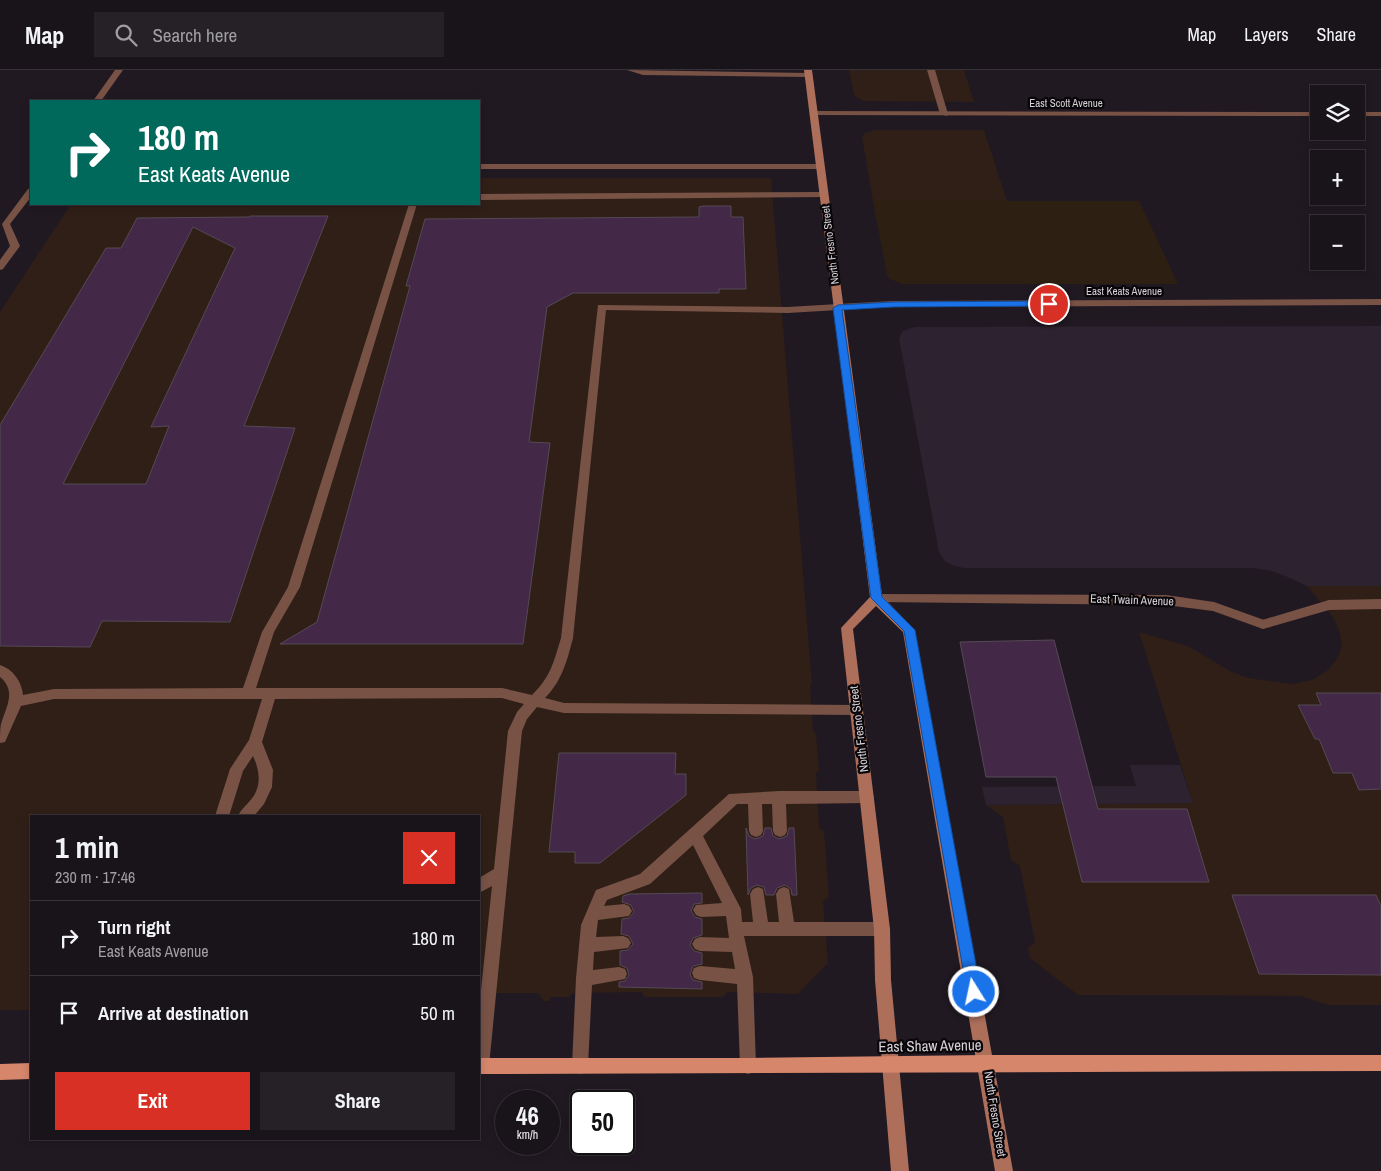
<!DOCTYPE html>
<meta charset="utf-8">
<style>
:root{--surface:#19131a;--page:#262027;--text:#f1f3f6;--muted:#9f9ea2;--line:#373239;--accent:#d93025}
body{margin:0;font-family:"Archivo Narrow",sans-serif;background:var(--page);color:var(--text);height:100vh;display:flex;flex-direction:column;font-size:19px;white-space:nowrap}
*{box-sizing:border-box;margin:0}
p{font-size:16px;color:var(--muted)}
.icon{flex:none;width:28px;height:28px;fill:none;stroke:currentColor;stroke-width:2;stroke-linecap:round;stroke-linejoin:round}
.map{position:relative;flex:1;overflow:hidden}
.drawer{position:absolute;left:30px;top:745px;width:450px;height:325px;display:flex;flex-direction:column;background:var(--surface);border-radius:0px;box-shadow:0 2px 8px #0003,0 0 0 1px var(--line)}
.drawer>*{flex:none}
.hud{position:absolute;left:30px;top:30px;width:450px;height:105px;border-radius:0px;box-shadow:0 2px 8px #0003,0 0 0 1px var(--line);background:#00695c;color:#fff;overflow:hidden}
.controls{position:absolute;left:1310px;top:15px;display:grid;gap:10px}
.controls a{display:grid;place-items:center;width:55px;height:55px;border-radius:0px;background:var(--surface);box-shadow:0 2px 8px #0003,0 0 0 1px var(--line);font-size:25px}
.speed{position:absolute;left:495px;top:1020px;display:flex;gap:10px;font-size:25px;font-weight:700;text-align:center}
.speed>*{display:grid;place-content:center;width:65px;height:65px;border-radius:50%;background:var(--surface);box-shadow:0 2px 8px #0003,0 0 0 1px var(--line);line-height:1}
.speed small{font-size:12px;font-weight:400}
.speed .limit{border:2px solid #111;border-radius:8px;background:#fff;color:#111}
.pin{position:absolute;display:grid;place-items:center;width:42px;height:42px;color:#fff;margin:-21px;border:2px solid #fff;border-radius:50%;box-shadow:0 1px 5px #0007}
.me{position:absolute;width:55px;margin:-28px;rotate:350deg;stroke-linejoin:round;filter:drop-shadow(0 0 4px #0008)}
.turn{display:flex;align-items:center;gap:18px;height:105px;padding:0 25px;font-size:22px}
.turn .icon{width:65px;height:65px;stroke-width:2.5}
.turn b{display:block;font-size:35px;line-height:42px}
.round{display:grid;place-items:center;flex:none;width:52px;height:52px;border-radius:0px;background:var(--page)}
.head{display:flex;align-items:center;justify-content:space-between;height:85px;padding:0 25px}
h1{font-size:30px;font-weight:700;line-height:38px}
.cta{display:flex;gap:10px;margin-top:auto;padding:10px 25px}
.cta a{flex:1;height:58px;border-radius:0px;background:var(--accent);color:#fff;font-size:20px;font-weight:700;line-height:58px;text-align:center}
.cta a+a{background:var(--page);color:var(--text)}
ul{padding:0;list-style:none}
li{display:flex;align-items:center;gap:15px;height:75px;padding:0 25px;border-top:1px solid var(--line)}
li div{flex:1}
li b{display:block;font-size:19px}
li em{font-style:normal}
header{display:flex;align-items:center;gap:30px;box-sizing:border-box;height:70px;padding:0 25px;background:var(--surface);border-bottom:1px solid var(--line)}
header strong{font-size:24px}
nav{display:flex;gap:28px;margin-inline-start:auto;font-size:18px}
.search{width:350px;height:45px;background:var(--page);display:flex;align-items:center;gap:12px;box-sizing:border-box;padding:0 18px;border-radius:0px;color:var(--muted);font-size:19px}
.map>svg:first-child{display:block}
.commercial{fill:#2f1f17}
.built{fill:#2d222f}
.education{fill:#2d2013}
.building{fill:#432847;stroke:#544a55;fill-rule:evenodd}
.lines{fill:none;stroke-linecap:round;stroke-linejoin:round}
.lane{fill:#785245;fill-rule:evenodd}
.street{fill:#785245;fill-rule:evenodd}
.secondary{fill:#ad6f5a;fill-rule:evenodd}
.primary{fill:#d6866b;fill-rule:evenodd}
.route{fill:#1a73e8;stroke:#114b97}
.labels{text-anchor:middle;stroke-width:4.5;stroke-linejoin:round;paint-order:stroke}
.far-street-label{font-size:11px;fill:#d7d1d8;stroke:#090609}
.street-label{font-size:12px;fill:#d7d1d8;stroke:#090609}
.near-street-label{font-size:15px;fill:#d7d1d8;stroke:#090609}
</style>
<header>
<strong>Map</strong>
<div class="search"><svg class="icon" aria-label="search" viewBox="0 0 24 24"><circle cx="10" cy="10" r="6"/><path d="M15 15l6 6"/></svg>Search here</div>
<nav><a>Map</a><a>Layers</a><a>Share</a></nav>
</header>
<div class="map">
<svg width="1381" height="1101" viewBox="0 0 1381 1101">
<rect width="100%" height="100%" fill="#211922"/>
<!-- commercial -->
<g class="commercial">
<polygon points="849,0 964,0 974,32 863,31 854,25"/>
<polygon points="875,60 984,60 1007,131 873,131 862,67 865,63"/>
<polygon points="479,108 771,108 812,615 810,616 813,661 816,664 819,701 816,703 819,758 824,762 829,827 823,831 828,893 798,924 727,922 724,927 645,927 641,922 573,923 569,927 550,927 550,931 544,931 538,923 479,923 479,746 31,746 31,940 0,940 0,242 71,134 479,134"/>
<polygon points="1307,516 1381,516 1381,935 1328,935 1301,926 1078,925 1030,888 1028,878 1035,872 1020,796 1011,790 1003,747 986,735 1193,733 1139,562 1188,576 1230,601 1248,608 1292,614 1312,610 1328,600 1337,589 1342,577 1340,563 1333,547"/>
</g>
<!-- built -->
<g class="built">
<polygon points="1381,256 1381,516 1307,516 1290,508 1272,501 1253,498 964,498 954,496 945,491 939,482 899,268 903,261 915,257"/>
<polygon points="1130,695 1180,695 1193,733 986,735 982,717 1136,716"/>
</g>
<!-- education -->
<polygon class="education" points="873,131 1139,131 1178,214 901,214 889,208 887,204"/>
<!-- building -->
<g class="building">
<polygon points="703,136 731,136 731,147 743,147 746,219 719,219 719,223 573,223 547,237 529,372 550,373 523,574 280,574 317,552 410,216 406,216 425,149 699,147 699,137"/>
<path d="M250 146H328L244 356 295 358 230 552 102 551 90 577 0 576V355L106 178H121L137 148 250 147ZM193 157 235 178 151 357 169 356 146 414H63Z"/>
<polygon points="1054,570 1098,739 1187,739 1209,812 1082,812 1056,707 986,707 960,572"/>
<polygon points="1316,623 1381,623 1381,719 1359,720 1352,703 1333,703 1319,669 1315,669 1298,635 1321,635"/>
<polygon points="559,683 676,683 675,704 686,704 686,725 600,793 575,793 575,782 549,782"/>
<polygon points="746,758 749,766 755,769 763,766 765,758 771,758 773,766 779,769 787,766 789,758 794,758 797,825 792,825 791,819 785,815 777,818 774,825 766,825 764,817 757,815 751,818 748,825"/>
<polygon points="702,823 702,833 694,834 691,841 695,847 702,849 702,865 693,868 690,875 694,881 702,883 702,894 693,896 690,904 693,910 702,912 702,919 619,917 619,912 625,911 629,905 627,898 620,895 620,881 628,880 633,874 629,866 621,864 622,849 629,848 634,842 631,835 622,832 623,826 629,824"/>
<polygon points="1232,825 1376,825 1381,836 1381,905 1259,904"/>
</g>
<g class="lines">
<!-- lane -->
<g class="lane">
<polygon points="115,0 123,0 101,31 93,31"/>
<polygon points="627,0 808,3 812,5 808,7 643,5"/>
<polygon points="927,0 935,0 948,44 947,46 940,44"/>
<polygon points="821,94 824,95 824,99 479,99 479,94"/>
<polygon points="31,118 31,127 10,154 20,176 3,199 0,200 0,190 10,176 2,154 28,119"/>
<polygon points="824,122 827,123 827,127 479,130 479,124"/>
<path d="M409 134H417L300 517 274 562 256 618H502L532 625C551 606 553 594 561 568L598 235 788 237 838 234 843 237 838 240 788 243 606 240 573 568C567 591 562 611 545 628L564 633 856 635 861 636 863 640 861 644 856 645 564 643 537 637 527 649 522 661 489 996 487 1002 481 1004 479 1003V939L492 816 479 823V808L494 799 508 661 517 642 524 634 502 628 275 629 262 672 273 700 272 717 264 734 254 746H238C241 739 248 734 253 727 262 714 259 699 253 686L243 701 229 746H215L230 699 249 670 262 629H54L21 636 5 672 0 673C0 667 0 659 1 654 6 637 17 621 0 607V595C13 599 22 612 23 625L54 619 243 618 262 562 288 517Z"/>
<polygon points="1381,529 1381,539 1329,540 1263,559 1259,557 1257,554 1259,551 1329,530"/>
<polygon points="779,721 867,721 872,723 874,727 872,731 867,733 786,734 787,761 785,765 780,767 775,765 773,761 772,734 762,734 763,761 761,765 756,767 751,765 749,761 748,734 737,734 703,766 741,839 742,852 753,852 750,824 753,819 758,817 763,819 768,852 779,852 776,824 779,819 784,817 789,819 794,852 882,852 887,854 890,859 887,864 882,866 744,866 753,907 756,996 754,1002 748,1004 742,1002 740,996 737,914 700,910 694,908 692,903 694,898 700,896 735,899 732,882 700,881 695,879 692,874 695,869 700,867 729,868 726,846 701,847 696,845 693,840 696,835 722,833 693,775 650,814 607,830 604,836 624,834 629,836 632,841 629,846 598,850 596,867 623,866 628,868 631,873 628,878 594,882 593,900 619,897 625,899 627,904 625,909 592,915 588,996 586,1002 580,1004 574,1002 572,996 576,908 581,855 596,820 640,804 729,724"/>
</g>
<!-- street -->
<g class="street">
<polygon points="811,41 1319,42 1319,46 814,45 811,45"/>
<rect x="1356" y="42" width="25" height="4"/>
<polygon points="1381,229 1381,235 893,237 838,240 833,237 838,234 893,231"/>
<polygon points="876,524 1166,525 1214,532 1267,551 1269,554 1267,557 1263,559 1213,541 1166,535 876,532 872,531 870,528 872,525"/>
</g>
<!-- secondary -->
<polygon class="secondary" points="804,0 812,0 882,526 915,560 1013,1101 995,1101 903,562 876,536 853,559 890,859 891,910 909,1101 891,1101 875,910 874,859 841,558 870,527"/>
<!-- primary -->
<g class="primary">
<polygon points="986,985 1381,985 1381,1001 479,1004 479,988 748,988"/>
<polygon points="31,993 31,1009 0,1010 0,994"/>
</g>
</g>
<!-- route -->
<polygon class="route" points="1049,231 1052,232 1052,236 893,237 842,240 882,527 915,560 981,922 979,927 974,929 969,927 967,922 904,561 871,528 833,238 838,235 893,232"/>
<g class="labels">
<!-- far-street labels -->
<g class="far-street-label">
<text x="1066" y="37">East Scott Avenue</text>
<text transform="translate(830 175) rotate(-97)" y="4">North Fresno Street</text>
<text x="1124" y="225">East Keats Avenue</text>
</g>
<!-- street labels -->
<g class="street-label">
<text transform="translate(1132 530) rotate(2)" y="4">East Twain Avenue</text>
<text transform="translate(859 659) rotate(-97)" y="4">North Fresno Street</text>
<text transform="translate(995 1044) rotate(81)" y="4">North Fresno Street</text>
</g>
<!-- near-street labels -->
<g class="near-street-label">
<text transform="translate(930 976) rotate(-1)" y="5">East Shaw Avenue</text>
</g>
</g>
</svg>
<div class="controls">
<a><svg class="icon" aria-label="layers" viewBox="0 0 24 24"><path d="M12 4l9 5-9 5-9-5zM3 14l9 5 9-5"/></svg></a>
<a>+</a>
<a>−</a>
</div>
<div class="speed"><div>46<small>km/h</small></div><div class="limit">50</div></div>
<div class="pin" style="left:1049px;top:234px;background:#d93025"><svg class="icon" aria-label="arrive" viewBox="0 0 24 24"><path d="M6 21V4h12l-3 4 3 4H6"/></svg></div>
<svg class="me" style="left:974px;top:922px" viewBox="-20 -20 40 40"><circle r="17" fill="#1a73e8" stroke="#fff" stroke-width="3"/><path d="M0-11L8 9 0 5-8 9z" fill="#fff"/></svg>
<div class="hud">
<div class="turn"><svg class="icon" aria-label="right" viewBox="0 0 24 24"><path d="M7 20v-9h11M14 6l5 5-5 5"/></svg><div><b>180 m</b>East Keats Avenue</div></div>
</div>
<section class="drawer">
<div class="head"><div><h1>1 min</h1><p>230 m · 17:46</p></div><a class="round" style="background:#d93025;color:#fff"><svg class="icon" aria-label="close" viewBox="0 0 24 24"><path d="M6 6l12 12M18 6L6 18"/></svg></a></div>
<ul>
<li><svg class="icon" aria-label="right" viewBox="0 0 24 24"><path d="M7 20v-9h11M14 6l5 5-5 5"/></svg><div><b>Turn right</b><p>East Keats Avenue</p></div><em>180 m</em></li>
<li><svg class="icon" aria-label="arrive" viewBox="0 0 24 24"><path d="M6 21V4h12l-3 4 3 4H6"/></svg><div><b>Arrive at destination</b></div><em>50 m</em></li>
</ul>
<div class="cta"><a>Exit</a><a>Share</a></div>
</section>
</div>
